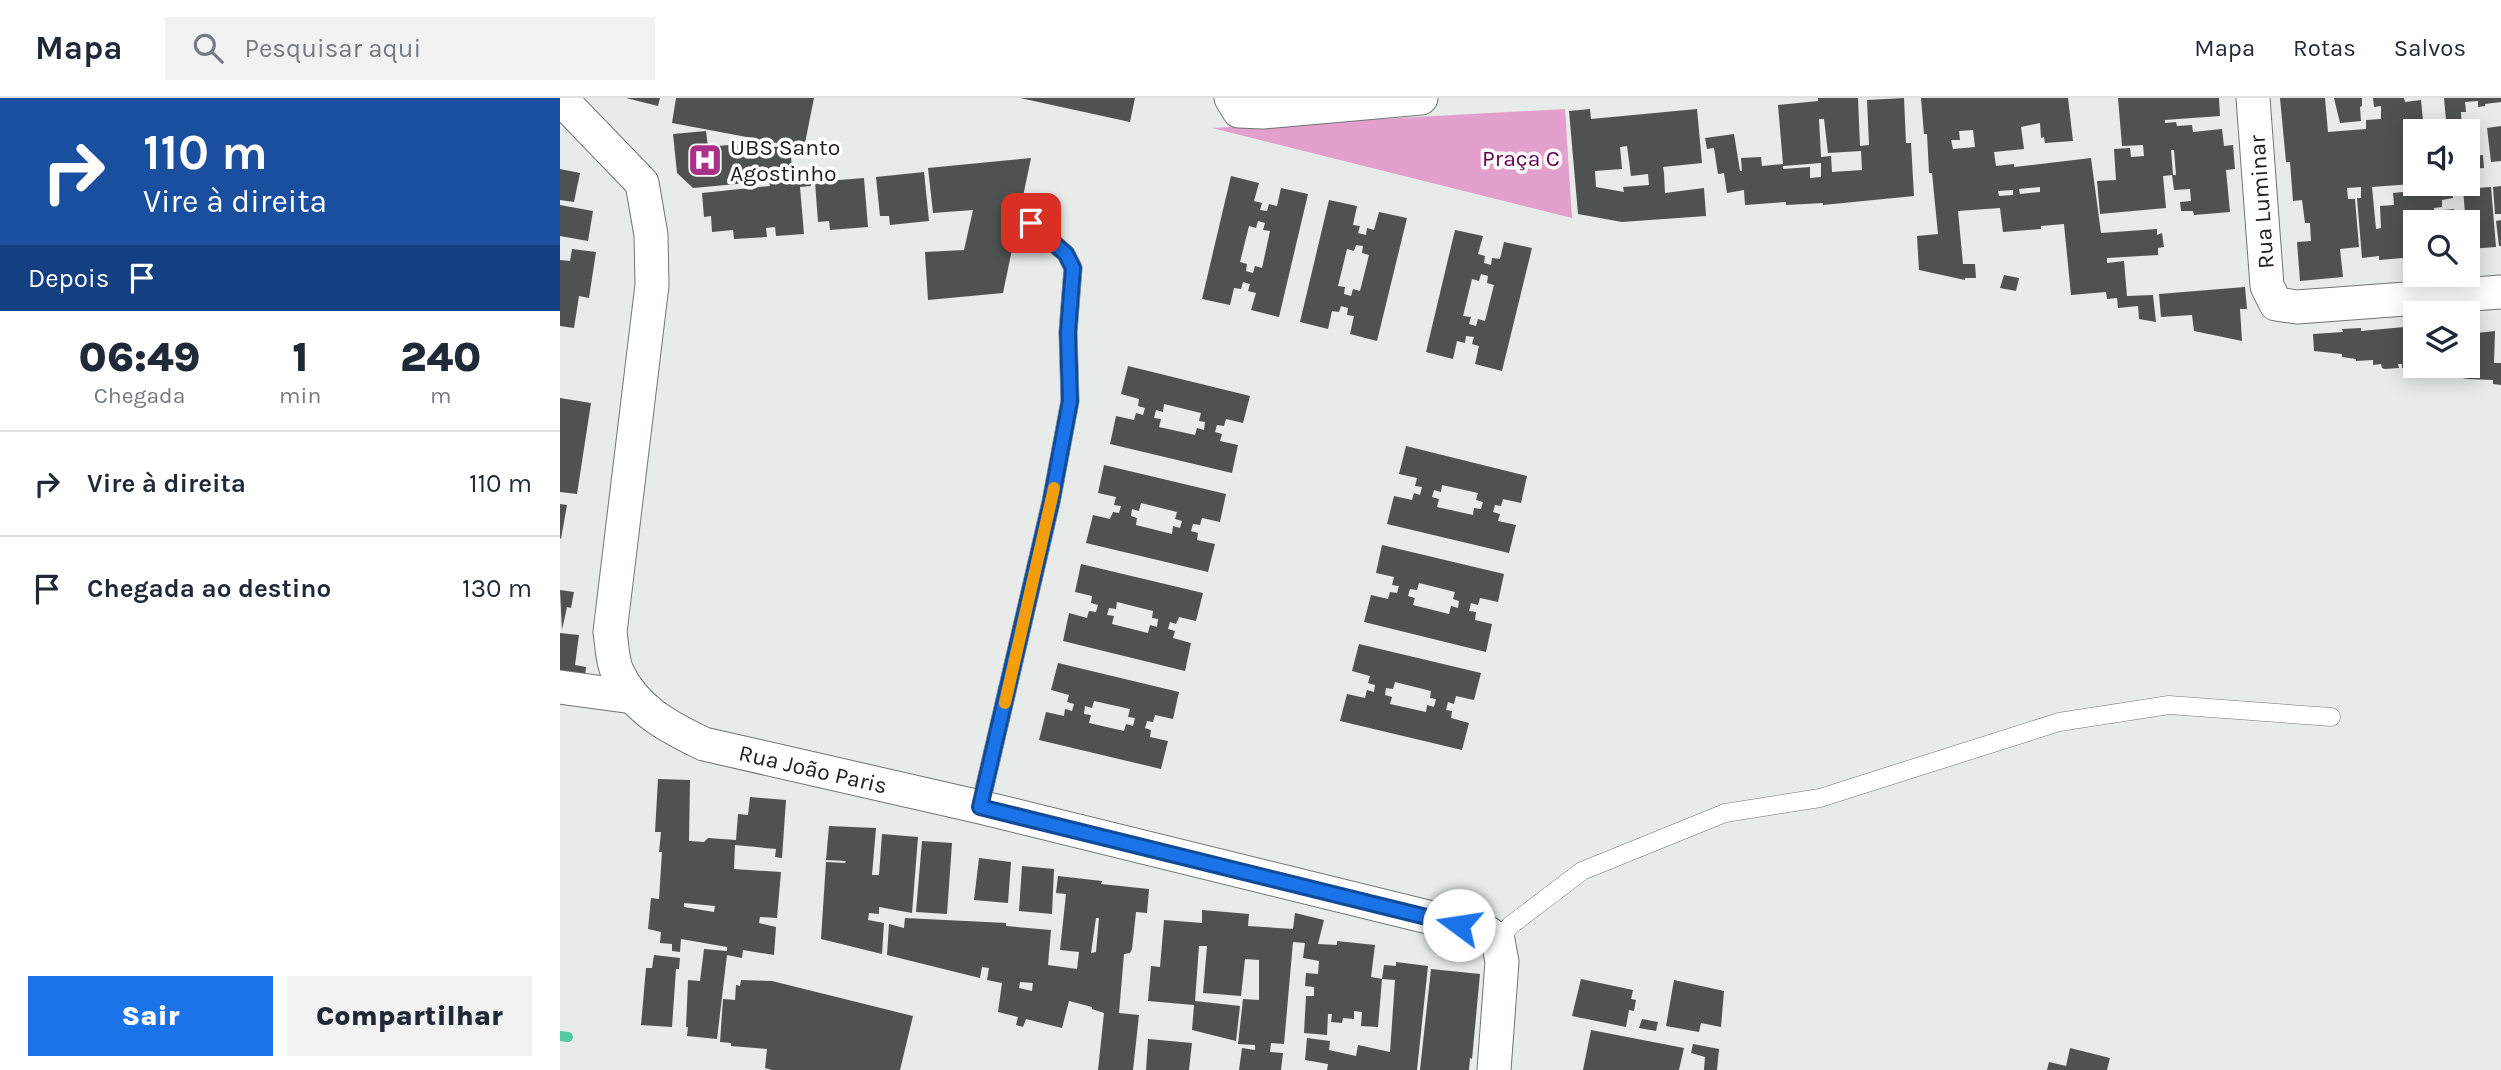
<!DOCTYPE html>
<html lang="pt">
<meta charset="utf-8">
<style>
:root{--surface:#fff;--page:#f2f2f3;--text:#1f2937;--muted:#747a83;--line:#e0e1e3;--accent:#1a73e8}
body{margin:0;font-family:Karla,sans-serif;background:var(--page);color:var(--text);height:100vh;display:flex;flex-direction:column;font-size:26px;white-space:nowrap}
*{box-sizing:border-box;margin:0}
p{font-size:23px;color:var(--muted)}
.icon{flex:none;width:38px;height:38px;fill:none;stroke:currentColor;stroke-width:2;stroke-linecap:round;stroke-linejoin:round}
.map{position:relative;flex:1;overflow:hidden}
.side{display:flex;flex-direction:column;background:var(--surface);width:560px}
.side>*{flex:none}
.guide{background:#1a4fa0;color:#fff;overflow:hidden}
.buttons{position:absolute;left:1843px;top:21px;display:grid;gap:14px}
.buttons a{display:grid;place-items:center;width:77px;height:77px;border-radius:0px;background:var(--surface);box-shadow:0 4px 18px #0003;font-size:35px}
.pin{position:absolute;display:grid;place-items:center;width:60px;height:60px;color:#fff;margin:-30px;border-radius:14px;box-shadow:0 4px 10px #0006}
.me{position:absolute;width:77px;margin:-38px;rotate:284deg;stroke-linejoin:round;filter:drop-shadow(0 0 5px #0008)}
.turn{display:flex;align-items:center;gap:24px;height:147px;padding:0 28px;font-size:32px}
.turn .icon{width:91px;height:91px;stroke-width:2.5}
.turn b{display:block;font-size:49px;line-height:60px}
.then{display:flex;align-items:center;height:66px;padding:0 28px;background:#0003;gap:14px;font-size:26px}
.eta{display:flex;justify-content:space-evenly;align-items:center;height:119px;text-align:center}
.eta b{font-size:42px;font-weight:800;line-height:49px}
.cta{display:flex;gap:14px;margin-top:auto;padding:14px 28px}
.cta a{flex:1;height:80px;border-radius:0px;background:var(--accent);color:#fff;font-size:28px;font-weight:800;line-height:80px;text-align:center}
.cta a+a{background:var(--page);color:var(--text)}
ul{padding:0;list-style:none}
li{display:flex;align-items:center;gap:21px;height:105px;padding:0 28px;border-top:2px solid var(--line)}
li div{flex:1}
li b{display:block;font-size:26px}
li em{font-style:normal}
header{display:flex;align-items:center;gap:42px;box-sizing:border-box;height:98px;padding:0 35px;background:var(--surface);border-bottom:2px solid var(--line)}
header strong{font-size:33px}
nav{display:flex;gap:38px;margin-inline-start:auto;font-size:24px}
.search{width:490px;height:63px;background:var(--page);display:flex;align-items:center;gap:18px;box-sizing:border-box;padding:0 24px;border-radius:0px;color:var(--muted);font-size:26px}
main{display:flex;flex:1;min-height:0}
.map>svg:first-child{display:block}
.green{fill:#e4a0cd}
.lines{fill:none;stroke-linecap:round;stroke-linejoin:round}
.stream{stroke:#55c9a2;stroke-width:10}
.building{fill:#4e5250;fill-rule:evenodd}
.lane-casing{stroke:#707572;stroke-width:19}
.street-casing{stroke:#707572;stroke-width:35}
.lane{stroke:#fff;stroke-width:18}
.street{stroke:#fff;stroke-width:33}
.route-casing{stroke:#114b97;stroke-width:18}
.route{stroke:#1a73e8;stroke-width:12}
.slow{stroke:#f59e0b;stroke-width:12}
.labels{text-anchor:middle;stroke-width:7;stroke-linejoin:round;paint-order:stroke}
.poi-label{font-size:23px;fill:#202221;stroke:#fff;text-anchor:start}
.park-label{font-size:23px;fill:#650050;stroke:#fff}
.street-label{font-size:23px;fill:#202221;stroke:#fff}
</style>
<header>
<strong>Mapa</strong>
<div class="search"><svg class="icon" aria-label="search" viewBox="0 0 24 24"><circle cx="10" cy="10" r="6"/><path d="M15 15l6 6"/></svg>Pesquisar aqui</div>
<nav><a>Mapa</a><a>Rotas</a><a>Salvos</a></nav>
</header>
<main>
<section class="side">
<div class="guide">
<div class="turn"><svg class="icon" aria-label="right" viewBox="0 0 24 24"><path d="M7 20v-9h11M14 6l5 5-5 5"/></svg><div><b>110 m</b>Vire à direita</div></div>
<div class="then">Depois<svg class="icon" aria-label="arrive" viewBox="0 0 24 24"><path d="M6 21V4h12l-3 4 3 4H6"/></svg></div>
</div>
<div class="eta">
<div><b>06:49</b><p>Chegada</p></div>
<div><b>1</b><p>min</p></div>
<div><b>240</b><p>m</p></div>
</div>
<ul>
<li><svg class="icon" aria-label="right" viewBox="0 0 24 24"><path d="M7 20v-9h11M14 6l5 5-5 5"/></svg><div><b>Vire à direita</b></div><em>110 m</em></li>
<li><svg class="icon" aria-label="arrive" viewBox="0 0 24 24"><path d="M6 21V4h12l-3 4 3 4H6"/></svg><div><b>Chegada ao destino</b></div><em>130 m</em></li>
</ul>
<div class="cta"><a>Sair</a><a>Compartilhar</a></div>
</section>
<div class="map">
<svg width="1941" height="972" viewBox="0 0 1941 972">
<rect width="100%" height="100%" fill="#e7ecea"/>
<!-- green -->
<polygon class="green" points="1005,11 1012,120 652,30"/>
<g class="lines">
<!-- stream -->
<polyline class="stream" points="0,938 8,939"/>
</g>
<!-- building -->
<g class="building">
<polygon points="66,0 100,0 98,8"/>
<polygon points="116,0 254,0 244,50 211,44 212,49 230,48 233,81 250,80 251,88 240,89 244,136 216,138 215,129 206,130 207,139 174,141 173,132 152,134 151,118 144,119 142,95 210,88 209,83 133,90 117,75 113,36 146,33 148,49 208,43 112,25"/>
<polygon points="460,0 575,0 570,24"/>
<path d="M1258 0H1298L1300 48 1309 47 1307 2 1344 0 1346 45H1351L1354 98 1263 107V105L1226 107V104L1185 107 1184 92 1167 95 1164 75 1158 76 1154 50 1147 51 1145 40 1174 36 1180 73H1182L1181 60 1201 59 1202 68 1223 66 1218 7 1258 3ZM1259 21H1264L1268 55 1301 53 1302 72 1272 74 1271 58 1261 59ZM1261 65V79L1250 80V69L1223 71V68Z"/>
<path d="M1361 0H1508L1513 43 1485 45 1484 39 1481 40 1480 25 1461 29 1464 51 1434 54 1436 68 1454 66V69L1531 60 1541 135 1597 131V137L1602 135 1604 149 1598 150V157L1547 160V165L1564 163 1567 198 1593 197 1596 224 1579 221 1578 208 1558 210 1557 200 1547 201 1546 194 1511 197 1504 126 1481 128V131L1443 134 1440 110 1398 113 1403 166H1415L1416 180H1405V182L1359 172 1357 138 1378 136 1372 75H1369L1367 36H1364ZM1413 32 1415 49 1393 51 1391 42H1400L1399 33ZM1480 89V94L1460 96 1459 91ZM1453 92V97L1439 98 1438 93Z"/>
<path d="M1558 0H1659L1660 18 1605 22V25L1616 24 1617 28 1632 27 1633 34 1662 31 1664 48 1673 47 1675 71 1666 72 1670 114 1634 117 1633 113H1621L1620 104 1631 103 1630 91 1614 92 1612 77 1603 78 1606 110 1540 116 1537 83 1556 82 1554 51 1570 50 1571 59 1584 58 1583 47 1562 48ZM1611 52H1614L1616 77H1613Z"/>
<path d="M1720 0H1765L1768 34 1806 31V22L1821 21V8L1814 9 1813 0H1844L1845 4 1861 2 1864 33H1855V86H1892L1893 100 1882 102V109L1874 110V113L1894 111 1896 124H1855V159L1819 162V158L1802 160 1797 100H1801V89L1787 90 1788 101H1795L1799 149 1780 151 1783 179 1740 183 1737 144 1751 143 1750 125H1745L1742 102 1733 103 1730 64H1726ZM1852 86 1853 93 1833 95 1834 107 1820 108 1821 130 1816 131 1812 89Z"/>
<polygon points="1774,0 1802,0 1802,8 1800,9 1801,23 1780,25"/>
<polygon points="1884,0 1941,0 1941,4 1925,6 1925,8 1918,9 1918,3 1905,4 1906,14 1901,14 1902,33 1887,33"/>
<path d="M1030 11 1031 21 1137 11 1142 65 1103 69 1104 75 1105 95 1144 90 1146 118 1062 124 1018 116 1009 13ZM1067 48 1071 78 1088 76 1089 87 1063 89 1064 94 1036 89 1035 73 1062 71 1060 49Z"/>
<polygon points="1941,28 1941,63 1931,64 1927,30"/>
<polygon points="1908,50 1910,50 1910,58 1923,57 1924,70 1908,71"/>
<polygon points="471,60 443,195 368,202 365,154 404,152 413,112 373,115 368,70"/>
<polygon points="0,71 20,75 14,104 0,102"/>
<polygon points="364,74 369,123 330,127 329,118 320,118 316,79"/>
<path d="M671 78 699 85 694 103 702 105 700 112 707 113 709 106 717 108 721 90 748 96 719 219 691 212 696 195 688 193 690 186 683 184 681 191 674 190 670 207 642 201ZM698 123 705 125 703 132 710 133 702 170 695 168 693 175 686 173 687 166 680 164 689 128 696 130Z"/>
<polygon points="304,80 308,129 270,132 269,123 258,124 255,84"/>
<polygon points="1941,88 1941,116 1935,116 1933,89"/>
<polygon points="1931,89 1936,149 1908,151 1903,91"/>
<path d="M769 102 797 108 793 127 800 128 798 135 806 137 807 130 814 132 819 114 847 120 817 243 790 236 794 218 787 217 788 210 781 208 779 214 772 213 768 231 740 224ZM796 147 803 148 802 155 809 157 800 193 793 191 791 198 784 196 785 189 778 188 787 151 794 153Z"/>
<polygon points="0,107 33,113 28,143 0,138"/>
<polygon points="1941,122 1941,148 1939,148 1936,123"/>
<path d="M895 132 923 138 918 156 925 158 924 165 931 167 932 160 940 161 944 144 972 150 942 273 915 266 919 248 912 246 914 239 906 238 905 245 897 243 893 261 866 254ZM921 176 928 178 927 185 934 187 925 223 918 221 916 228 909 226 911 219 903 218 912 181 919 183Z"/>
<polygon points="12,151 36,154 29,200 19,198 14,230 0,228 0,162 10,163"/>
<polygon points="1444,177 1459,180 1456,193 1440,190"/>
<polygon points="1685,189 1687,211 1680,211 1682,243 1634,233 1632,217 1601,219 1599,196"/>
<polygon points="1908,222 1916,222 1917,235 1935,233 1934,265 1941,265 1941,287 1933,286 1933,282 1908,281 1842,270 1842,266 1838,266 1839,270 1825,271 1822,270 1821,266 1813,267 1813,262 1796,263 1796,261 1782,259 1782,256 1754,253 1753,236 1783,234 1782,231 1801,230 1801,233 1855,228 1855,268 1908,268"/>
<path d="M568 268 690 298 683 325 666 321 664 328 657 327 655 334 662 336 660 343 678 347 672 375 550 346 556 318 574 322 576 315 583 317 585 310 578 308 579 301 561 296ZM604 306 641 315 639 323 645 324 644 332 637 330 635 337 599 329 601 321 594 320 596 312 603 314Z"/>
<polygon points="0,300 31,305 17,396 0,394"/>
<path d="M846 348 967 378 961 405 943 401 941 408 935 407 933 414 940 416 938 423 956 427 949 455 827 426 834 398 852 402 854 395 860 397 862 389 855 388 857 380 839 376ZM882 387 918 395 916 402 923 404 921 411 914 410 913 417 877 409 879 401 872 399 874 392 881 394Z"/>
<path d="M544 367 666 396 660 424 642 420 640 427 633 426 631 433 638 435 637 442 655 446 648 474 526 445 533 417 550 421 553 414 559 415 561 408 554 407 556 399 538 395ZM581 405 617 414 615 421 622 423 620 430 613 428 612 436 576 427 577 420 571 418 572 411 579 413Z"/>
<polygon points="0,406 7,407 1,441 0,440"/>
<path d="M822 447 944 476 938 504 920 500 918 507 911 505 909 513 916 514 915 522 932 526 926 554 804 524 811 497 828 501 830 494 837 495 839 488 832 487 834 479 816 475ZM859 485 895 494 893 501 899 503 898 510 891 508 889 516 853 507 855 500 848 498 850 491 857 492Z"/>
<path d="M521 466 643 495 636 523 619 519 616 526 610 524 608 531 615 533 613 540 631 545 625 573 503 543 509 515 527 520 529 513 536 514 538 507 531 505 532 498 515 494ZM557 504 593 513 592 520 598 521 597 529 590 527 588 535 552 526 554 518 547 517 549 510 556 511Z"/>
<polygon points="0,492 14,494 11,510 7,509 2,532"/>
<polygon points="0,535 19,537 15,567 26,569 24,586 0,583"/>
<path d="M799 546 921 575 914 602 896 598 894 606 888 604 886 612 892 613 891 620 909 625 902 652 780 623 787 596 805 600 807 592 814 594 815 587 808 585 810 578 792 573ZM835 584 871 593 870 600 876 601 874 609 867 607 866 614 830 606 832 599 825 597 826 590 833 591Z"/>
<path d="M498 565 619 594 613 621 595 617 593 624 587 623 585 630 591 632 590 639 608 643 601 671 479 642 486 614 504 618 505 611 512 613 514 606 507 604 509 597 491 592ZM534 603 570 611 568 619 575 620 573 628 566 626 564 633 529 625 531 617 524 616 525 608 532 610Z"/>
<path d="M98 681 130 682 129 743 144 744 148 740 176 742 178 716 188 717 190 699 226 702 222 760 215 759 216 751 175 747 174 771 221 774 217 820 200 819 199 825 216 829 214 857 183 852 182 860 167 857 157 941 127 938 128 929H126L128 882 140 883 144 851 167 853V849L121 841 120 854 112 853V846L100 845 101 834 88 831 91 800 99 801 102 754H99L101 734H95ZM124 805 155 808 154 814 124 809Z"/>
<polygon points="269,728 316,730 312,777 319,777 322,736 358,739 352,815 319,809 319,816 309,815 308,822 324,825 322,856 261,841 266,764 285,765 286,763 266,762"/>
<polygon points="362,743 392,745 387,816 356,814"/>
<polygon points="419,760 451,764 448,805 414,802"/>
<polygon points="462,768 494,771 492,816 459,813"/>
<path d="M498 778 542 783 541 786 589 791 587 815 576 814 572 851 570 855 564 856 559 915 579 917 573 972H538L544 915 532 911V909L509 903 502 930 466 921 463 929 456 927 458 919 438 914 442 885 427 882 429 870 422 869 420 880 327 857 329 826 344 830 345 820 446 825V828L491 832 488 867 517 871 519 854 500 852 506 796 496 795ZM536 820H539L536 854 531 855ZM460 884 473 885 472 893 459 890Z"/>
<polygon points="642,812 689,816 688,828 733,831 735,815 764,822 758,846 777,847 777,843 815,847 811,879 822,881 824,867 836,868 836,864 868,868 857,972 767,972 768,966 745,962 747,940 770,943 769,952 796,958 798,947 830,954 835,882 822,881 818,929 801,928 802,914 794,913 794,921 783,920 782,925 771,924 772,916 768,916 767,937 744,935 746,898 754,898 754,889 745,888 746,875 758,876 759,863 743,860 745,845 733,844 724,946 711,945 710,954 723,955 721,972 679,972 682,950 695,952 695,947 678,946 683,901 699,902 699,862 685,861 681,898 643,895 647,848 639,848 635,903 680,908 676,943 632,932 634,907 588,903 591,868 600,869 604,822 642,825"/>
<polygon points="94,857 120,860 119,871 116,871 112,929 81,927 86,870 92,870"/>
<polygon points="871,871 920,876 912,961 910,960 909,972 860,972"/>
<polygon points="1021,881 1073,892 1071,901 1076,902 1074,913 1069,912 1066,929 1012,918"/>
<polygon points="181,882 212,883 353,918 340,972 212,972 205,970 207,951 171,948 171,945 160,944 163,901 175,902 176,887 180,888"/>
<polygon points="1114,882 1164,893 1161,929 1141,925 1139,934 1106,928"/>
<polygon points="1082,921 1098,924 1096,933 1079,930"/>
<polygon points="1031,932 1124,950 1119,972 1023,972"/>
<polygon points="588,941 632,945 629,972 586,972"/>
<polygon points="1133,946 1159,951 1157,972 1144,972 1145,959 1131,955"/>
<polygon points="1510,950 1550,960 1547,972 1487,972 1489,964 1506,968"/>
</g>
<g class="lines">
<!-- lane casing -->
<g class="lane-casing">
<g id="lane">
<polyline points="420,709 491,404 510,303 508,234 513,170 506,156 471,125"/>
<polyline points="938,842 951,827 1022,773 1165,715 1260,700 1499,624 1609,607 1771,619"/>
</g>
</g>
<!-- street casing -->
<g class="street-casing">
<g id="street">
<path d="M0 0 82 85 91 137 92 187 50 534C52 546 52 562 57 573 74 611 108 629 144 646L420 709 925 833 938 842 942 864 934 972"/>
<polyline points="671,0 679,13 703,14 861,0"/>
<polyline points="1693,0 1707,188 1716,206 1737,209 1941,194"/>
<polyline points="0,589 73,599"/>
</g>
</g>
<!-- lane -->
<use href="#lane" class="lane"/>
<!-- street -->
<use href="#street" class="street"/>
</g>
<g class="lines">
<!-- route casing -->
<g class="route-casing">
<polyline id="route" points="471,125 506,156 513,170 508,234 510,303 491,404 420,709 899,827"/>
</g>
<!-- route -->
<use href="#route" class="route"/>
<!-- slow -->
<polyline class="slow" points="445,605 494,390"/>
</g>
<!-- icons -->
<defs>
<g id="hospital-square" transform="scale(1.75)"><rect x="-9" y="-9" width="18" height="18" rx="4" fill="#a8328a" stroke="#fff"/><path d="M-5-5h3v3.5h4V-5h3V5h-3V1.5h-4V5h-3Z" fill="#fff"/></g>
</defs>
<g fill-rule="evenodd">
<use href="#hospital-square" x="145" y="62"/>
</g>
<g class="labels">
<!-- poi labels -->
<g class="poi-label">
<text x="170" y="57">UBS Santo<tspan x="170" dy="26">Agostinho</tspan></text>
</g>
<!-- park labels -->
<g class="park-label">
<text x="961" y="68">Praça C</text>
</g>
<!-- street labels -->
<g class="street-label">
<text transform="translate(1701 104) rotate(-94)" y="8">Rua Luminar</text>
<text transform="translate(253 671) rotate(13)" y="8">Rua João Paris</text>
</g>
</g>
</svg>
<div class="buttons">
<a><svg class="icon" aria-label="sound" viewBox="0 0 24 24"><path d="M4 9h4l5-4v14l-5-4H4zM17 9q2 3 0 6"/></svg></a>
<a><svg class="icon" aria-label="search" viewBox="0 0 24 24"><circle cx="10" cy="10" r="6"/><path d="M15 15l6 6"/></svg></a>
<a><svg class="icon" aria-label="layers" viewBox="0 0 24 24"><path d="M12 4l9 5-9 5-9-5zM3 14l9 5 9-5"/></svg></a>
</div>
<div class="pin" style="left:471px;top:125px;background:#d93025"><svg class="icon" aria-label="arrive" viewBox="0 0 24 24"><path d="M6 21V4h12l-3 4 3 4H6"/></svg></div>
<svg class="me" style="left:899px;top:827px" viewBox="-20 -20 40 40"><circle r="19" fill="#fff"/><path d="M0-13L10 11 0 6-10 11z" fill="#1a73e8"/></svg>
</div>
</main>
